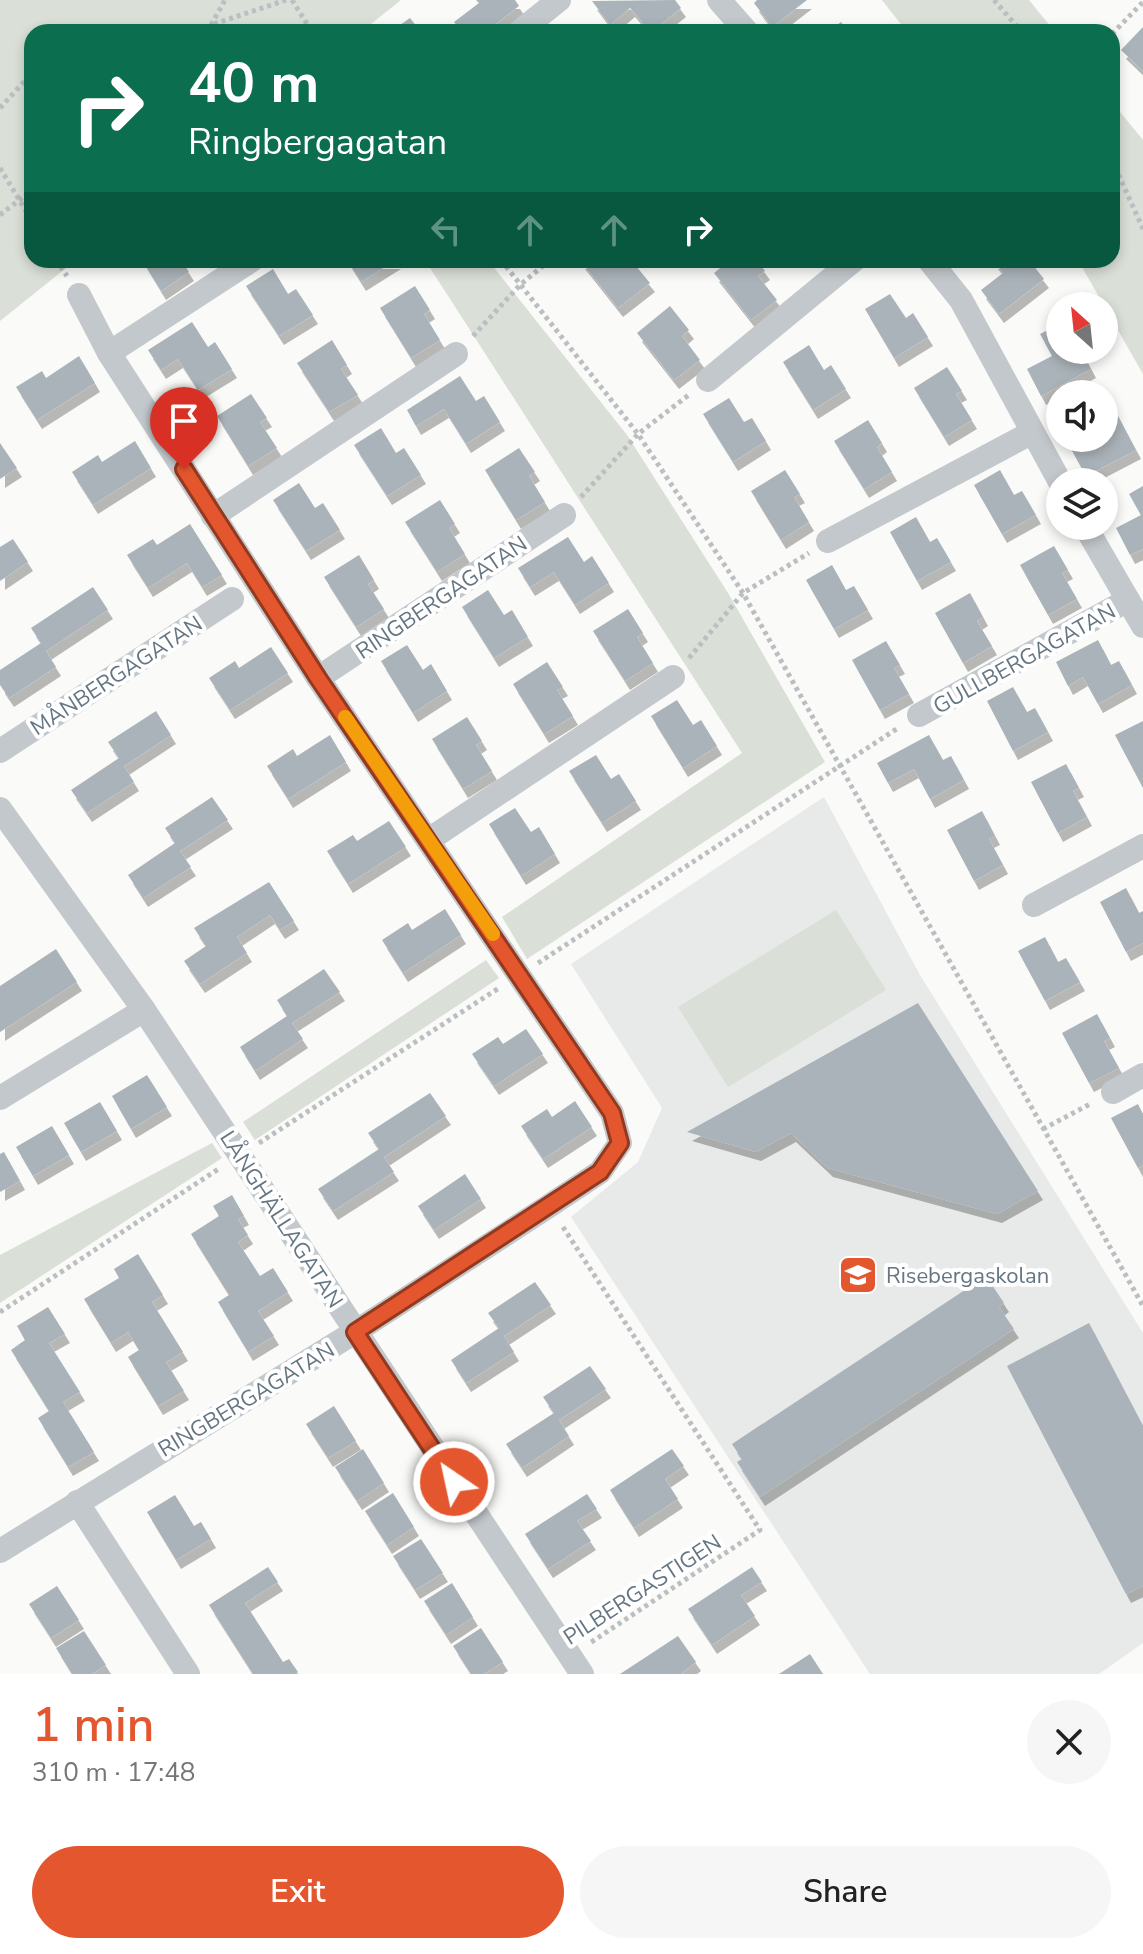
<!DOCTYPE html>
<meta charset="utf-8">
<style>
:root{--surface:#fff;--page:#f6f6f6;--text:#222;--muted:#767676;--accent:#e4572e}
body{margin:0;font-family:"Nunito Sans",sans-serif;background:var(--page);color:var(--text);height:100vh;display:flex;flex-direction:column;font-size:30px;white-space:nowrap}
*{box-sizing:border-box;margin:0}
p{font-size:26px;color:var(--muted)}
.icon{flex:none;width:44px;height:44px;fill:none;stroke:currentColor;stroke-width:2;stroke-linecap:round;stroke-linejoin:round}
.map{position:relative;height:1674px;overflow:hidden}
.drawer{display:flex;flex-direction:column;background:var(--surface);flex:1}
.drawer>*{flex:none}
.top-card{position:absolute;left:24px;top:24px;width:1096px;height:244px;border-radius:24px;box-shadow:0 4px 12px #0003;background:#0b6e4f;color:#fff;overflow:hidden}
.needle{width:52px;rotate:333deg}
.tools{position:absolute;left:1046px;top:292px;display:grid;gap:16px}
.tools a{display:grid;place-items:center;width:72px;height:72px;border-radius:50%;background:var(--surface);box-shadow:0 4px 12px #0003;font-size:40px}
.pin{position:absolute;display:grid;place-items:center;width:68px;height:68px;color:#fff;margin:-82px -34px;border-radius:50% 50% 50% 0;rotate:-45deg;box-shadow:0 0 8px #0007}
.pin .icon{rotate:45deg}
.me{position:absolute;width:88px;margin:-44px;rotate:326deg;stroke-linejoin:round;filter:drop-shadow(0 0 6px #0008)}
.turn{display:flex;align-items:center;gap:28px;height:168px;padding:0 32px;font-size:36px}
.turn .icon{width:104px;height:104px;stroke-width:2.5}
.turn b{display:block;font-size:56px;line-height:68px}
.lanes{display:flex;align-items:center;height:76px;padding:0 32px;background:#0003;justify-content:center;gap:40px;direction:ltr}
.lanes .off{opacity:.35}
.round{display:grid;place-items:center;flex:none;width:84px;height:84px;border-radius:42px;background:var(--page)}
.summary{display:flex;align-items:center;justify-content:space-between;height:136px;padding:0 32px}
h1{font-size:48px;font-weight:600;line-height:60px;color:var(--accent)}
.button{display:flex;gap:16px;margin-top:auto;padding:16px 32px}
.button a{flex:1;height:92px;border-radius:48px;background:var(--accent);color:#fff;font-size:32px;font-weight:600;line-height:92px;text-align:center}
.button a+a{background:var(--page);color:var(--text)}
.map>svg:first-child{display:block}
.built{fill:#e8e9e9}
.green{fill:#dadfd7}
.building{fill:#aab3b9;filter:url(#shadow)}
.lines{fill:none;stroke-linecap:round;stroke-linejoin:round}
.path{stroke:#bbbfc2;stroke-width:5;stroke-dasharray:4 4;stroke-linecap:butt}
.street{stroke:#c3c8cc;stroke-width:24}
.route-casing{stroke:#94391e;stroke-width:20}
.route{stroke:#e4572e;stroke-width:14}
.slow{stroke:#f59e0b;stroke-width:14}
.labels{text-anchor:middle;stroke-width:8;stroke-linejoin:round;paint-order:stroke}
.street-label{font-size:22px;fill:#657683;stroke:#fff}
.poi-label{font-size:22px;fill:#657683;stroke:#fff;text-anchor:start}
</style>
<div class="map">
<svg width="1143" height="1674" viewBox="0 0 1143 1674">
<defs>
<filter id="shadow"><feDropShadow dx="5" dy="9" stdDeviation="0" flood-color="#0004"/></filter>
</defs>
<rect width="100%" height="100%" fill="#fafaf8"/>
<!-- built -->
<polygon class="built" points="824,797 920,975 1143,1333 1143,1643 1099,1674 870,1674 571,1217 638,1162 662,1108 571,964"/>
<!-- green -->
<g class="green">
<polygon points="0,0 401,0 361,32 32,32 32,260 76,260 0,321"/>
<polygon points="882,0 1029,0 1055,32 907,32"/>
<polygon points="1112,102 1143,140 1143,374 1078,260 1112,260"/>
<polygon points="425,260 488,260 507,284 627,435 728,593 825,762 527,959 502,917 742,753"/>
<polygon points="836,910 886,990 728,1087 678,1007"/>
<polygon points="486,960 499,978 255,1140 243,1122"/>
<polygon points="212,1143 222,1158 0,1303 0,1255"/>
</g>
<!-- building -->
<g class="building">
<polygon points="476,0 515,0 519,6 485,32 462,32 454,22 479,3"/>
<polygon points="675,0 681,8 651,32 630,8 610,25 592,1"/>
<polygon points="757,0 807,0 772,27 754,3"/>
<polygon points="410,18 421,32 390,32"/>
<polygon points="841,22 849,32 827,32"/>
<polygon points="1143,27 1143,71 1121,50"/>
<polygon points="142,260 181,260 189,272 161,291"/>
<polygon points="347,260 396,260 361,282"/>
<polygon points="580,260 620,260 623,264 631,260 650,283 618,308"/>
<polygon points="730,260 757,260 765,271 758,276 777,300 751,320 714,273"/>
<polygon points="993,260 1029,260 1044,279 999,314 981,290 1003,273"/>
<polygon points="273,269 288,294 296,289 313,315 279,336 246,286"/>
<polygon points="415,286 430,310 424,314 440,340 411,358 380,308"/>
<polygon points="890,294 906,318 913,313 928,337 894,358 865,309"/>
<polygon points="670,306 689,330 682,336 700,360 674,380 637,333"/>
<polygon points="192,322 208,347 215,342 232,369 198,390 178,359 161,370 148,350"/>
<polygon points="1060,324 1060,350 1081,350 1091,369 1041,396 1027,369 1052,356 1040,334"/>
<polygon points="332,340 347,365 341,369 358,395 329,412 297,363"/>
<polygon points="809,345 824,370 831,365 846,389 813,410 783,362"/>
<polygon points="79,356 95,383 37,420 16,387 42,371 46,378"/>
<polygon points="947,367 962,391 956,394 972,420 944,437 914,388"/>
<polygon points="460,376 476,401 484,396 500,422 466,444 444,409 416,426 407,410"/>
<polygon points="251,394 267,418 260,422 277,448 248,466 217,416"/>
<polygon points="729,398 744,422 752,418 766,441 733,462 703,414"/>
<polygon points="1110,401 1136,450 1086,476 1071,449 1094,438 1104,438 1104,405"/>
<polygon points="868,420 882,443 877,447 892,472 864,489 834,441"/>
<polygon points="381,428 396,453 404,448 421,475 387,496 354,445"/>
<polygon points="135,441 151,468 93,505 72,472 98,455 102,462"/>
<polygon points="0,443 17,468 0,479"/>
<polygon points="519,448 535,472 529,476 545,502 516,520 485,470"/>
<polygon points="785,470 800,494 794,497 809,522 781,540 751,491"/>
<polygon points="1000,470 1014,495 1022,491 1036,515 1002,534 974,485"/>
<polygon points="299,483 315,508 323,503 340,530 306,551 273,500"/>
<polygon points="1143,486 1143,549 1130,555 1116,528 1141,515 1129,494"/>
<polygon points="440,500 455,524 449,528 465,554 437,572 405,522"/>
<polygon points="916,517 930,542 937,538 951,562 917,581 890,532"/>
<polygon points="190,524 222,575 202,587 187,563 148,588 127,555 153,539 157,545"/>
<polygon points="568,537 584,562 592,556 609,583 575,605 554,572 530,587 518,568"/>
<polygon points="13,539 28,562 0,581 0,547"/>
<polygon points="1054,546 1068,570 1062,573 1077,599 1048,615 1020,565"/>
<polygon points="359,555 374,580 368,584 384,609 356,627 324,577"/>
<polygon points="832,565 846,590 854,586 868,610 834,629 806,580"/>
<polygon points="93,587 108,610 46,651 56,667 9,698 0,685 0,670 41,643 31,628"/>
<polygon points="488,590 504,615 512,610 528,637 494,658 462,607"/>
<polygon points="970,593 983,617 977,621 992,646 963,663 935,613"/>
<polygon points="628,609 643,633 637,637 653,663 625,681 593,631"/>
<polygon points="1098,640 1111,665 1119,661 1132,685 1098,704 1083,677 1068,686 1056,662"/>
<polygon points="886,641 900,665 894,668 909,694 880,710 852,660"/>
<polygon points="407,645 423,670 431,664 447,691 413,713 381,661"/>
<polygon points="271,647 288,673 230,710 209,678 235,661 239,668"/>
<polygon points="547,662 563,687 557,690 573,716 544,734 513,684"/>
<polygon points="1013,687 1027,712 1035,708 1048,732 1013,751 987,701"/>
<polygon points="677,700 693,725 701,720 717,746 683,768 651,716"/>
<polygon points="156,711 171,735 124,766 134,782 87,813 71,790 119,758 108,742"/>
<polygon points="467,717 482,741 476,745 492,771 463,789 432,739"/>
<polygon points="1143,721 1143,788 1115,735"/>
<polygon points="330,735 346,762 288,799 267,766 293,749 297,756"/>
<polygon points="929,735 943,760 951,756 964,780 930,799 914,769 888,783 877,763"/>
<polygon points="596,755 611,779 619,774 636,801 602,823 569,771"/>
<polygon points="1066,764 1079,788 1073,791 1087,817 1058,833 1031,782"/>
<polygon points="212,797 228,820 180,851 191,867 143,898 128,875 175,843 165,828"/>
<polygon points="515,808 531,832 539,827 555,854 521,876 489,824"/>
<polygon points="982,811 995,836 989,839 1003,865 974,881 947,830"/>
<polygon points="389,821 406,847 348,884 327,851 353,835 357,841"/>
<polygon points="269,882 294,921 280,930 270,915 237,937 247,953 200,984 184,961 206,946 194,928"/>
<polygon points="1126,888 1139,913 1143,911 1143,943 1126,952 1100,902"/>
<polygon points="445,909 461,935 403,973 382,940 408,923 412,930"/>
<polygon points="1045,937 1058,962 1066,958 1080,982 1045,1001 1018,951"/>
<polygon points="56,949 77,982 0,1032 0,986"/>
<polygon points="324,969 340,992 292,1023 303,1039 255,1071 240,1047 287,1016 277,1000"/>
<polygon points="918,1003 1038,1191 997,1214 828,1168 791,1133 756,1152 687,1132"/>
<polygon points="1097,1014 1110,1038 1104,1041 1119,1068 1089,1083 1062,1033"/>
<polygon points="526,1029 543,1054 494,1086 472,1054 498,1037 503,1044"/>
<polygon points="147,1075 167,1107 131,1129 112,1096"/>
<polygon points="430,1093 446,1116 384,1157 394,1172 333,1211 318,1189 379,1149 368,1133"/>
<polygon points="575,1101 592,1127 543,1159 521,1126 547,1109 552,1117"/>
<polygon points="100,1102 117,1131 81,1152 64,1123"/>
<polygon points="1138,1104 1143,1114 1143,1165 1138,1168 1111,1118"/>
<polygon points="52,1126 69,1155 33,1176 16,1147"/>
<polygon points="4,1152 20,1181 0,1192 0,1154"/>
<polygon points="465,1174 481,1199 434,1230 418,1206"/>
<polygon points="232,1195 244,1216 238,1219 248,1235 238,1242 260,1276 273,1268 288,1292 258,1311 274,1336 248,1352 218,1302 229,1295 191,1234 219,1216 213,1206"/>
<polygon points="138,1254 163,1295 152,1302 183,1352 166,1362 184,1391 158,1406 128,1357 139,1350 128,1332 111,1343 84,1299 119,1278 114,1269"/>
<polygon points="986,1276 1004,1303 999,1307 1014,1329 760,1497 737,1462 742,1459 732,1444"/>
<polygon points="535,1282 551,1305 504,1336 514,1352 466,1383 451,1360 499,1328 488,1313"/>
<polygon points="48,1307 65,1334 49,1343 80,1392 63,1402 94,1452 68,1467 38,1418 49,1411 11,1350 25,1340 17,1326"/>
<polygon points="1089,1323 1143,1426 1143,1586 1126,1594 1007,1366"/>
<polygon points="590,1366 606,1389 559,1420 569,1436 522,1468 506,1444 554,1413 543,1397"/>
<polygon points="334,1406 356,1441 328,1458 306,1424"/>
<polygon points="363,1449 384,1483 357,1501 335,1467"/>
<polygon points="672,1449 684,1466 665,1479 678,1499 634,1528 610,1490"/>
<polygon points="393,1493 414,1527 387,1545 365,1511"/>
<polygon points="587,1494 597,1509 577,1521 591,1541 548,1569 525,1534"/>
<polygon points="175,1495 194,1526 201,1522 211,1539 176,1560 147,1512"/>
<polygon points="421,1539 443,1573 415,1590 393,1556"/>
<polygon points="268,1567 278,1582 245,1603 283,1662 289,1659 298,1672 295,1674 253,1674 209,1605"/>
<polygon points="752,1567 762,1582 741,1595 755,1616 712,1645 688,1609"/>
<polygon points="452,1583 473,1617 446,1635 424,1601"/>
<polygon points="57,1586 79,1620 51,1638 29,1604"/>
<polygon points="481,1628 503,1662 484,1674 471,1674 453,1646"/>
<polygon points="84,1631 106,1665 92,1674 72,1674 56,1648"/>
<polygon points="678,1636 696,1662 681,1674 620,1674"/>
<polygon points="810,1654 823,1674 779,1674"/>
</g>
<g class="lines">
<!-- path -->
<g class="path">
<polyline points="292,0 312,32"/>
<polyline points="994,0 1022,32"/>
<polyline points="214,24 286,0"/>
<polyline points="207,32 225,0"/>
<polyline points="1112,34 1143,2"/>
<polyline points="0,108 32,73"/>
<polyline points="1112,160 1143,229"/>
<polyline points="0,168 32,221"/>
<polyline points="0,215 32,190"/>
<polyline points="56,260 67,276"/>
<polyline points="501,260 638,434 743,593 1143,1306"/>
<polyline points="473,336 520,285 550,260"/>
<polyline points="581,497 638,434 690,394"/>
<polyline points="689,658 743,593 809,553"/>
<polyline points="538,963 898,728"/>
<polyline points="1043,1129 1092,1103"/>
<polyline points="259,1143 499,988"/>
<polyline points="563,1227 760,1530 590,1643"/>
<polyline points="0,1312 220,1168"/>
</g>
<!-- street -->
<g class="street">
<polyline points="719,0 747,32"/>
<polyline points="519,32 559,0"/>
<polyline points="929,260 961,300 1060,482"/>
<polyline points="109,353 252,260"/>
<polyline points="708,380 854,260"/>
<polyline points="213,516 456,354"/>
<polyline points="1085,526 1143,626"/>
<polyline points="828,541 1031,433"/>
<polyline points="318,678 564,515"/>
<polyline points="919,715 1128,600"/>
<polyline points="0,751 232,599"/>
<polyline points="0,809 144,1010 582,1674"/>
<polyline points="430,839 673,677"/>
<polyline points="1034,905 1143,846"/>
<polyline points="1113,1092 1143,1075"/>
<polyline points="0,1098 144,1010"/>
<polyline points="77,1502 188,1674"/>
<polyline points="0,1551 355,1332 549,1206 600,1172 620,1143 612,1113 318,678 109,353 79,295"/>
</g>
</g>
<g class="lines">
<!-- route casing -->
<g class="route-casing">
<polyline id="route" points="184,469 318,678 612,1113 620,1143 600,1172 355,1332 454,1482"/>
</g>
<!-- route -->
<use href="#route" class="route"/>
<!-- slow -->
<polyline class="slow" points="345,717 493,934"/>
</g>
<!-- icons -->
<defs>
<g id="school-square" transform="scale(2)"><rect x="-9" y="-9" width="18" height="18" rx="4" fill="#e4572e" stroke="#fff"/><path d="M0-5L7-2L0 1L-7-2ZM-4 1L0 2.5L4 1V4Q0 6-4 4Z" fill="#fff"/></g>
</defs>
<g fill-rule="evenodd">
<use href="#school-square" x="858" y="1275"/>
</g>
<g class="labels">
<!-- street labels -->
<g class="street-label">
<text transform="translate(441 597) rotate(-34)" y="8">RINGBERGAGATAN</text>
<text transform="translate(1024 658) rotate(-29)" y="8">GULLBERGAGATAN</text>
<text transform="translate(116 675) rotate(-33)" y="8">MÅNBERGAGATAN</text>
<text transform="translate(282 1219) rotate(57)" y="8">LÅNGHÄLLAGATAN</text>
<text transform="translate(246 1399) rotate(-31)" y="8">RINGBERGAGATAN</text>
<text transform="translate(642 1589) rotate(-33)" y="8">PILBERGASTIGEN</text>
</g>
<!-- poi labels -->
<g class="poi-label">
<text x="886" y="1283">Risebergaskolan</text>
</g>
</g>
</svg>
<div class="tools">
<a><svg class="needle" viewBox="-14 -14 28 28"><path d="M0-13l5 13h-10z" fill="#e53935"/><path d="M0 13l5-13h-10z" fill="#767676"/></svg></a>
<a><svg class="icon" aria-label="sound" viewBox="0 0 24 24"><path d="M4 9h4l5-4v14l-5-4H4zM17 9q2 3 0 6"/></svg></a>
<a><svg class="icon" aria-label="layers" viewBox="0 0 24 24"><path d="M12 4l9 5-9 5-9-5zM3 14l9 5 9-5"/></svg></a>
</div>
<div class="pin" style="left:184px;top:469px;background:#d93025"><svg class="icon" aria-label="arrive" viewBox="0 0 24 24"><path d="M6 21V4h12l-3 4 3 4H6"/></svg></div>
<svg class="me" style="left:454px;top:1482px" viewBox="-20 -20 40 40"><circle r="17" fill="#e4572e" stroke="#fff" stroke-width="3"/><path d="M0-11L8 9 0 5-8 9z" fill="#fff"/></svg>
<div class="top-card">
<div class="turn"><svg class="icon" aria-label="right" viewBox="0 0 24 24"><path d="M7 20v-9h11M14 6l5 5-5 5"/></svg><div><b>40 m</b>Ringbergagatan</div></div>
<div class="lanes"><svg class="icon off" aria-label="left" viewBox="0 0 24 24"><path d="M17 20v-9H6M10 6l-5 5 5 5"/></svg><svg class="icon off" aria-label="ahead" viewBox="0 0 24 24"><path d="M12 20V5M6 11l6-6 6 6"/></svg><svg class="icon off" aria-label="ahead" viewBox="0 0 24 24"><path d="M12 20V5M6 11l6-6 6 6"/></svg><svg class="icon" aria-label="right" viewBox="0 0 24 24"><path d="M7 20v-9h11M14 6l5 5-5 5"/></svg></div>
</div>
</div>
<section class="drawer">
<div class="summary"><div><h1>1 min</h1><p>310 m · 17:48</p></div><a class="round"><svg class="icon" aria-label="close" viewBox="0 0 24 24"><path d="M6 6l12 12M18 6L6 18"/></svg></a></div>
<div class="button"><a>Exit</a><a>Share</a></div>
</section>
